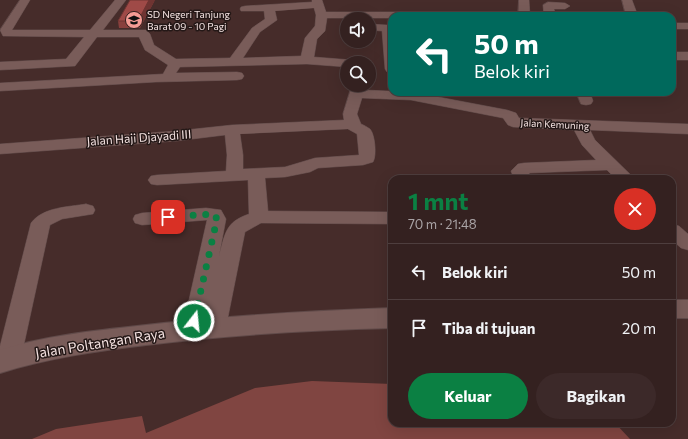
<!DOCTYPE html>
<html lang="id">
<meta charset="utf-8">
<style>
:root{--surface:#342120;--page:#3c2929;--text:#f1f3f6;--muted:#a9a3a5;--line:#4e3e3e;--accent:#0b8043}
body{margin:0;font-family:Commissioner,sans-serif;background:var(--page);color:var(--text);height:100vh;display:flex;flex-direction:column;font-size:15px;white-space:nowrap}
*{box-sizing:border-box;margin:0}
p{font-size:13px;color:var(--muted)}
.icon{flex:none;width:22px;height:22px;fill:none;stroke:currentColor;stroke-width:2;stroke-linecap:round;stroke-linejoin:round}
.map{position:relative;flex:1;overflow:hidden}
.side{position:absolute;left:388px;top:175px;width:288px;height:252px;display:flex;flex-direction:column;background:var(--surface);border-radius:12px;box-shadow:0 4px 16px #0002,0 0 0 1px var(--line)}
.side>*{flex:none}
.banner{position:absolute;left:388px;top:12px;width:288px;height:84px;border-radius:12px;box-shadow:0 4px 16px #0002,0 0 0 1px var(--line);background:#00695c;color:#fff;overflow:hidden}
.buttons{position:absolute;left:340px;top:12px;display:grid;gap:8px}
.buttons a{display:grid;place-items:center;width:36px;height:36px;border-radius:50%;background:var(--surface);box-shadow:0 4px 16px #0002,0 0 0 1px var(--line);font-size:20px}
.pin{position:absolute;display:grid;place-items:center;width:34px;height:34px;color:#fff;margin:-17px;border-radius:8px;box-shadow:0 2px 6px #0006}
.me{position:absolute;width:44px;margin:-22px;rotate:16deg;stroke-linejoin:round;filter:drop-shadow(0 0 3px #0008)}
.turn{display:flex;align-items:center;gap:14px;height:84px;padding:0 20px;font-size:18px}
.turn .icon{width:52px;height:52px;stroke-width:2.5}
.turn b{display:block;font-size:28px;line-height:34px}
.round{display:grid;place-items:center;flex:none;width:42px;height:42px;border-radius:21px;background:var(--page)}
.overview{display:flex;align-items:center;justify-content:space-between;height:68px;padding:0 20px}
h1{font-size:24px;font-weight:700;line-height:30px;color:var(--accent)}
.action{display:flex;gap:8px;margin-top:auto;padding:8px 20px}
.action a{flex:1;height:46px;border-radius:24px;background:var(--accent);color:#fff;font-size:16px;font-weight:700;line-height:46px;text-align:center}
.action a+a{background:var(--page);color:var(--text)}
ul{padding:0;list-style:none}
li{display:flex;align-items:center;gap:12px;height:56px;padding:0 20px;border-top:1px solid var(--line)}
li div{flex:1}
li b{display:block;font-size:15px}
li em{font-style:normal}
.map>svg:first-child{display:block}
.green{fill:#804541}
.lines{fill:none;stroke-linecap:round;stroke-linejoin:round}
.minor-casing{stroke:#604a49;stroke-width:1}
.tertiary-casing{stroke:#604a49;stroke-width:2}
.minor{fill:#795c59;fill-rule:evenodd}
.tertiary{fill:#795c59;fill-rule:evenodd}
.wall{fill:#89403d}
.shaded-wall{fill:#6f3432}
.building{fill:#9f4a47;stroke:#6f3432}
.route{stroke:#0b8043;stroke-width:7;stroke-dasharray:0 12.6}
.labels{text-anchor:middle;stroke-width:3;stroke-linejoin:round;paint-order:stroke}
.far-poi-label{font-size:10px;fill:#f4e2e1;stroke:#241817;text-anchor:start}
.far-street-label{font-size:10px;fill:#f4e2e1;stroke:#241817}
.street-label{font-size:12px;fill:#f4e2e1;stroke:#241817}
.near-street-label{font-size:14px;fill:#f4e2e1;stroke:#241817}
</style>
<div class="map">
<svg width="688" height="439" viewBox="0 0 688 439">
<rect width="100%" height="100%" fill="#462c2a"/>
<!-- green -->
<polygon class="green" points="312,381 392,384 392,423 615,423 630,439 32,439 56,429 142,416 146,433 255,388"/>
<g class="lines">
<!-- minor casing -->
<g class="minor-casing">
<g id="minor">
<path d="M20 0H30L12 30H90L115 0H126L103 30H146L150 34 154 45 176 59 230 58 252 28 265 19 264 11H241L240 9 241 7 245 6 312 2V0H322L326 12H401L407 15 392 16V18H327L325 31 317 39 314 57 352 60 353 63H347V67L307 64 180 67 176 73 237 72 242 73 244 76 242 79 237 80 156 82 0 91V83L163 74 168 65 145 50 139 37H97L75 66 0 70V62L66 59 84 37 3 36 0 30ZM314 8 316 15 315 26 305 38 301 56 243 58 260 32 277 20 275 11Z"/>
<polygon points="519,0 529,0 530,16 518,16"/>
<polygon points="622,0 632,0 638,16 626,16"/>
<polygon points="548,2 565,3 570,6 565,9 554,9 556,16 544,16 543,5"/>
<rect x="672" y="23" width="16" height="6"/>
<polygon points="369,24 387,25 392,27 392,73 387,72 385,69 382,31 369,30"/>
<rect x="672" y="52" width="16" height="8"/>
<path d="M352 85H366L364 90 412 92 507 110 516 113 519 118 688 124V134L590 130 595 140 635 179H616L607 170 529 173 532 179H514L511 171 518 164 524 163 596 160 582 145 574 130 513 127 508 125 503 118 411 100 362 98 357 114 361 124C364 125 367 127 370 129 375 134 377 156 373 162L363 165 318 168 310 172 285 177 265 178 268 211 392 212V224L261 223 245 232 226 327 222 333 214 335 206 333 203 328 199 336 191 339 183 336 179 330 186 313 207 220 142 225 135 223 133 219 135 215 142 213 206 208 221 210 226 219 219 256C225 234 225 222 249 214L248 180 157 185 151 184 148 180 151 176 157 175 226 171 227 155 225 135 176 141 0 154V144L176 131 232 125 344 120 343 114ZM348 129 357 134 359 155 315 158 285 167 243 169V155L240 134Z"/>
<polygon points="576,92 590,92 593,101 591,104 586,105 581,104"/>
<path d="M86 204 93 206 95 210 93 214 62 219 50 225 21 358 18 365 9 367 0 365V346L31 223C43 207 68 207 86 204Z"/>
<polygon points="672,224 679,226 688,234 688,250 681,248 672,240"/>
</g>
</g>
<!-- tertiary casing -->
<g class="tertiary-casing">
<g id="tertiary">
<rect x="672" y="300" width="16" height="18"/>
<path d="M392 308V328C310 330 228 335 146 345 96 351 48 358 0 373V350C44 336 92 331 137 326 222 316 307 311 392 308Z"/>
</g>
</g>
<!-- minor -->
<use href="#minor" class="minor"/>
<!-- tertiary -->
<use href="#tertiary" class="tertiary"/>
</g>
<!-- wall -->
<polygon class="wall" points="155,0 140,28 119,28 118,21"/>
<!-- shaded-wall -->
<polygon class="shaded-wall" points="149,0 155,0 140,28 138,21"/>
<!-- building -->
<polygon class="building" points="130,0 149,0 138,21 118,21"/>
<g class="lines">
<!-- route -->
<polyline class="route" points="168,217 214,214 217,219 194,321"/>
</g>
<!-- icons -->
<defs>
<g id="school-disc" transform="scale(0.9)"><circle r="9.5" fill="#f59c95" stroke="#241817"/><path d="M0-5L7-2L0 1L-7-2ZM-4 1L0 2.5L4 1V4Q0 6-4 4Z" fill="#111"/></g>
</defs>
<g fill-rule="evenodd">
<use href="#school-disc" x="134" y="20"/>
</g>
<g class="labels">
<!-- far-poi labels -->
<g class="far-poi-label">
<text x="147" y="18">SD Negeri Tanjung<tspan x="147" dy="12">Barat 09 - 10 Pagi</tspan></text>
</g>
<!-- far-street labels -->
<g class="far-street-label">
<text transform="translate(555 124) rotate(3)" y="4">Jalan Kemuning</text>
</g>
<!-- street labels -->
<g class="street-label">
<text transform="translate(139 138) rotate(-4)" y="4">Jalan Haji Djayadi III</text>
</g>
<!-- near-street labels -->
<g class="near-street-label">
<text transform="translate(100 343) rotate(-9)" y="5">Jalan Poltangan Raya</text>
</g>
</g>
</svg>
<div class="buttons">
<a><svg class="icon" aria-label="sound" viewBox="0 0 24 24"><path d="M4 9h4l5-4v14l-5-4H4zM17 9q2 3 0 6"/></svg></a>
<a><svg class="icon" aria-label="search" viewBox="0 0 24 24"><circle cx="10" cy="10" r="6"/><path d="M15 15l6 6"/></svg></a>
</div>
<div class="pin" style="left:168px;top:217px;background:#d93025"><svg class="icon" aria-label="arrive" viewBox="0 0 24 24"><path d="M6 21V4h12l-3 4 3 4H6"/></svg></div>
<svg class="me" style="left:194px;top:321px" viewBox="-20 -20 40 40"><circle r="17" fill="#0b8043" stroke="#fff" stroke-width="3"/><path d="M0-11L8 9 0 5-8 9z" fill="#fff"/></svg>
<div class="banner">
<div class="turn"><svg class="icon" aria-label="left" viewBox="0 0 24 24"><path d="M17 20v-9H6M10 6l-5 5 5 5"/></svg><div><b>50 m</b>Belok kiri</div></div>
</div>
<section class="side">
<div class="overview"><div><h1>1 mnt</h1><p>70 m · 21:48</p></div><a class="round" style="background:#d93025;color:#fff"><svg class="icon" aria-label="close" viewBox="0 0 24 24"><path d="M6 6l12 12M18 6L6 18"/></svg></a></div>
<ul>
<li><svg class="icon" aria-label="left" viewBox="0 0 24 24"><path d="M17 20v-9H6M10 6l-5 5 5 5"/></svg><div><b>Belok kiri</b></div><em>50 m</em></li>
<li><svg class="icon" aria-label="arrive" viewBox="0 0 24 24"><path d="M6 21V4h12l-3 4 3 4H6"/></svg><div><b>Tiba di tujuan</b></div><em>20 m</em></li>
</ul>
<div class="action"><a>Keluar</a><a>Bagikan</a></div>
</section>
</div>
